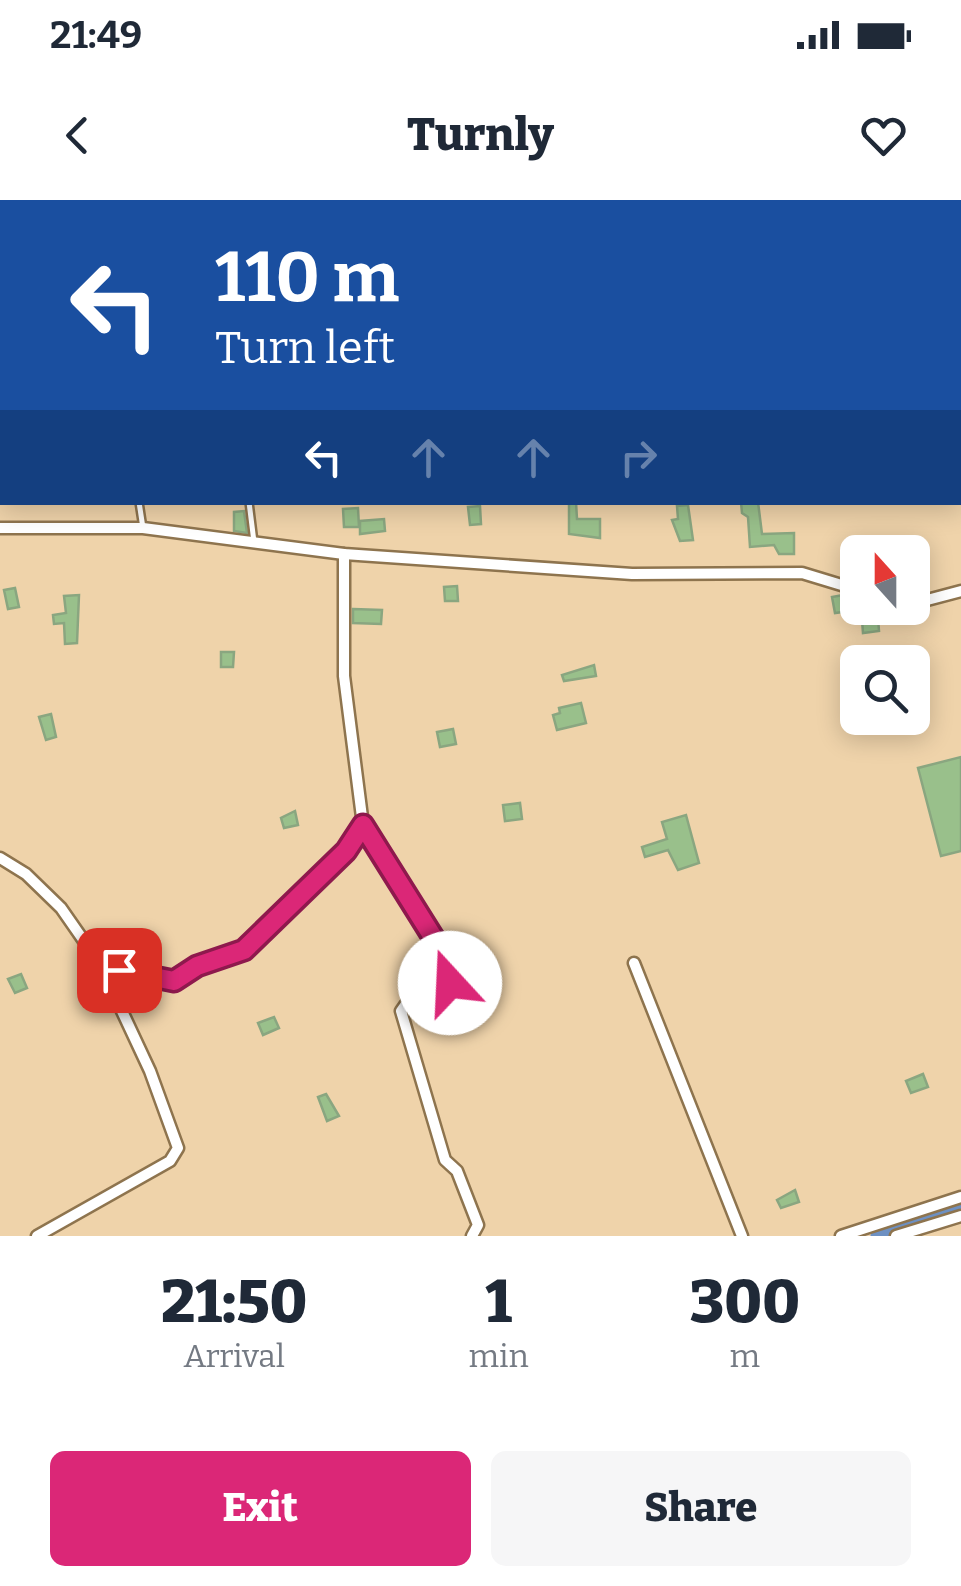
<!DOCTYPE html>
<style>
:root{--surface:#fff;--page:#f6f6f7;--text:#1f2937;--muted:#747a83;--accent:#db2777}
body{margin:0;font-family:Bitter,serif;background:var(--page);color:var(--text);height:100vh;display:flex;flex-direction:column;font-size:38px;white-space:nowrap}
*{box-sizing:border-box;margin:0}
p{font-size:32px;color:var(--muted)}
.icon{flex:none;width:55px;height:55px;fill:none;stroke:currentColor;stroke-width:2;stroke-linecap:round;stroke-linejoin:round}
.map{position:relative;height:1036px;overflow:hidden}
.sheet{display:flex;flex-direction:column;background:var(--surface);flex:1}
.sheet>*{flex:none}
.banner{position:absolute;left:0px;top:0px;width:962px;height:305px;box-shadow:0 5px 25px #0003;background:#1a4fa0;color:#fff;overflow:hidden}
.needle{width:65px;rotate:339deg}
.fabs{position:absolute;left:840px;top:335px;display:grid;gap:20px}
.fabs a{display:grid;place-items:center;width:90px;height:90px;border-radius:15px;background:var(--surface);box-shadow:0 5px 25px #0003;font-size:50px}
.pin{position:absolute;display:grid;place-items:center;width:85px;height:85px;color:#fff;margin:-42px;border-radius:20px;box-shadow:0 5px 15px #0006}
.me{position:absolute;width:110px;margin:-55px;rotate:340deg;stroke-linejoin:round;filter:drop-shadow(0 0 8px #0008)}
.turn{display:flex;align-items:center;gap:35px;height:210px;padding:0 50px;font-size:45px}
.turn .icon{width:130px;height:130px;stroke-width:2.5}
.turn b{display:block;font-size:70px;line-height:85px}
.lanes{display:flex;align-items:center;height:95px;padding:0 50px;background:#0003;justify-content:center;gap:50px;direction:ltr}
.lanes .off{opacity:.35}
.eta{display:flex;justify-content:space-evenly;align-items:center;height:170px;text-align:center}
.eta b{font-size:60px;font-weight:800;line-height:70px}
.button{display:flex;gap:20px;margin-top:auto;padding:20px 50px}
.button a{flex:1;height:115px;border-radius:15px;background:var(--accent);color:#fff;font-size:40px;font-weight:800;line-height:115px;text-align:center}
.button a+a{background:var(--page);color:var(--text)}
.status{display:flex;justify-content:space-between;align-items:center;height:70px;padding:0 50px;background:var(--surface);direction:ltr}
.status svg{height:28px;fill:currentColor}
header{display:flex;justify-content:space-between;align-items:center;height:130px;padding:0 50px;background:var(--surface);font-size:45px;font-weight:800}
.map>svg:first-child{display:block}
.green{fill:#cea9db}
.lines{fill:none;stroke-linecap:round;stroke-linejoin:round}
.canal{stroke:#6d90c2;stroke-width:11}
.river{stroke:#6d90c2;stroke-width:20}
.building{fill:#99c08b;stroke:#8aa680;stroke-width:2.5}
.service-casing{stroke:#8e744e;stroke-width:10}
.minor-casing{stroke:#8e744e;stroke-width:15}
.service{stroke:#fff;stroke-width:5}
.minor{stroke:#fff;stroke-width:10}
.route-casing{stroke:#8e194d;stroke-width:25}
.route{stroke:#db2777;stroke-width:18}
</style>
<div class="status"><b>21:49</b><svg viewBox="0 0 49 12"><path d="M0 12V9h3v3zM5 12V6h3v6zM10 12V3h3v9zM15 12V0h3v12zM26 1h20v11H26zM47 4h2v5h-2z"/></svg></div>
<header><svg class="icon" aria-label="back" viewBox="0 0 24 24"><path d="M15 5l-7 7 7 7"/></svg>Turnly<svg class="icon" aria-label="heart" viewBox="0 0 24 24"><path d="M12 20l-8-8c-3-5 5-10 8-4 3-6 11-1 8 4z"/></svg></header>
<div class="map">
<svg width="961" height="1036" viewBox="0 0 961 1036">
<rect width="100%" height="100%" fill="#efd3aa"/>
<!-- green -->
<polygon class="green" points="0,0 321,0 2,2 0,129"/>
<g class="lines">
<!-- canal -->
<polyline class="canal" points="876,1036 961,1008"/>
<!-- river -->
<g class="river">
<polyline points="960,144 961,144"/>
<polyline points="0,184 2,183"/>
</g>
</g>
<!-- building -->
<g class="building">
<polygon points="569,302 576,302 577,319 600,319 600,338 569,334"/>
<polygon points="741,302 758,302 762,334 794,333 794,354 779,354 774,345 750,347 748,317 742,313"/>
<polygon points="688,305 693,340 680,341 672,320 678,319 677,306"/>
<polygon points="480,306 481,324 470,325 468,307"/>
<polygon points="358,308 359,327 344,327 343,309"/>
<polygon points="244,311 247,333 234,331 234,312"/>
<polygon points="384,319 385,331 360,334 360,321"/>
<polygon points="457,386 458,401 445,401 444,387"/>
<polygon points="15,388 19,407 8,409 4,390"/>
<polygon points="79,395 77,443 65,444 64,423 54,424 53,415 66,413 64,396"/>
<polygon points="843,395 857,399 858,410 835,413 832,397"/>
<polygon points="353,409 382,410 381,424 353,423"/>
<polygon points="878,418 879,431 863,433 862,420"/>
<polygon points="221,452 234,452 233,467 221,467"/>
<polygon points="594,465 596,476 564,481 562,475"/>
<polygon points="581,503 586,523 557,530 553,515 560,513 559,508"/>
<polygon points="51,514 56,537 46,540 39,517"/>
<polygon points="453,529 456,544 440,547 437,532"/>
<polygon points="961,557 961,651 941,656 918,568"/>
<polygon points="520,603 522,619 505,621 503,605"/>
<polygon points="295,611 298,625 284,628 281,618"/>
<polygon points="686,615 699,663 678,670 668,650 645,657 642,647 667,639 662,622"/>
<polygon points="21,774 27,788 15,793 8,779"/>
<polygon points="274,817 279,828 263,835 258,823"/>
<polygon points="923,874 928,887 911,893 906,881"/>
<polygon points="326,894 339,916 327,921 318,897"/>
<polygon points="795,990 799,1002 781,1008 777,1000"/>
</g>
<g class="lines">
<!-- service casing -->
<g class="service-casing">
<g id="service">
<polyline points="212,0 213,2"/>
<polyline points="521,0 522,2"/>
<polyline points="654,0 655,2"/>
<polyline points="0,52 2,60"/>
<polyline points="0,112 2,111"/>
<polyline points="139,302 143,328"/>
<polyline points="249,302 254,342"/>
</g>
</g>
<!-- minor casing -->
<g class="minor-casing">
<g id="minor">
<polyline points="0,328 143,328 344,354 632,374 802,373 858,390"/>
<polyline points="912,404 961,391"/>
<path d="M363 625C380 659 459 753 448 785L408 801 401 811 445 960 457 971 478 1025 472 1036"/>
<polyline points="0,658 26,674 61,708 100,764 174,781 197,766 244,750 345,651 363,625 344,476 344,354"/>
<polyline points="634,763 742,1036"/>
<polyline points="37,1036 170,961 178,948 150,871 100,764"/>
<polyline points="841,1036 961,997"/>
<polyline points="896,1036 961,1016"/>
</g>
</g>
<!-- service -->
<use href="#service" class="service"/>
<!-- minor -->
<use href="#minor" class="minor"/>
</g>
<g class="lines">
<!-- route casing -->
<g class="route-casing">
<polyline id="route" points="119,770 174,781 197,766 244,750 346,651 363,625 433,737 450,783"/>
</g>
<!-- route -->
<use href="#route" class="route"/>
</g>
</svg>
<div class="fabs">
<a><svg class="needle" viewBox="-14 -14 28 28"><path d="M0-13l5 13h-10z" fill="#e53935"/><path d="M0 13l5-13h-10z" fill="#747a83"/></svg></a>
<a><svg class="icon" aria-label="search" viewBox="0 0 24 24"><circle cx="10" cy="10" r="6"/><path d="M15 15l6 6"/></svg></a>
</div>
<div class="pin" style="left:119px;top:770px;background:#d93025"><svg class="icon" aria-label="arrive" viewBox="0 0 24 24"><path d="M6 21V4h12l-3 4 3 4H6"/></svg></div>
<svg class="me" style="left:450px;top:783px" viewBox="-20 -20 40 40"><circle r="19" fill="#fff"/><path d="M0-13L10 11 0 6-10 11z" fill="#db2777"/></svg>
<div class="banner">
<div class="turn"><svg class="icon" aria-label="left" viewBox="0 0 24 24"><path d="M17 20v-9H6M10 6l-5 5 5 5"/></svg><div><b>110 m</b>Turn left</div></div>
<div class="lanes"><svg class="icon" aria-label="left" viewBox="0 0 24 24"><path d="M17 20v-9H6M10 6l-5 5 5 5"/></svg><svg class="icon off" aria-label="ahead" viewBox="0 0 24 24"><path d="M12 20V5M6 11l6-6 6 6"/></svg><svg class="icon off" aria-label="ahead" viewBox="0 0 24 24"><path d="M12 20V5M6 11l6-6 6 6"/></svg><svg class="icon off" aria-label="right" viewBox="0 0 24 24"><path d="M7 20v-9h11M14 6l5 5-5 5"/></svg></div>
</div>
</div>
<section class="sheet">
<div class="eta">
<div><b>21:50</b><p>Arrival</p></div>
<div><b>1</b><p>min</p></div>
<div><b>300</b><p>m</p></div>
</div>
<div class="button"><a>Exit</a><a>Share</a></div>
</section>
